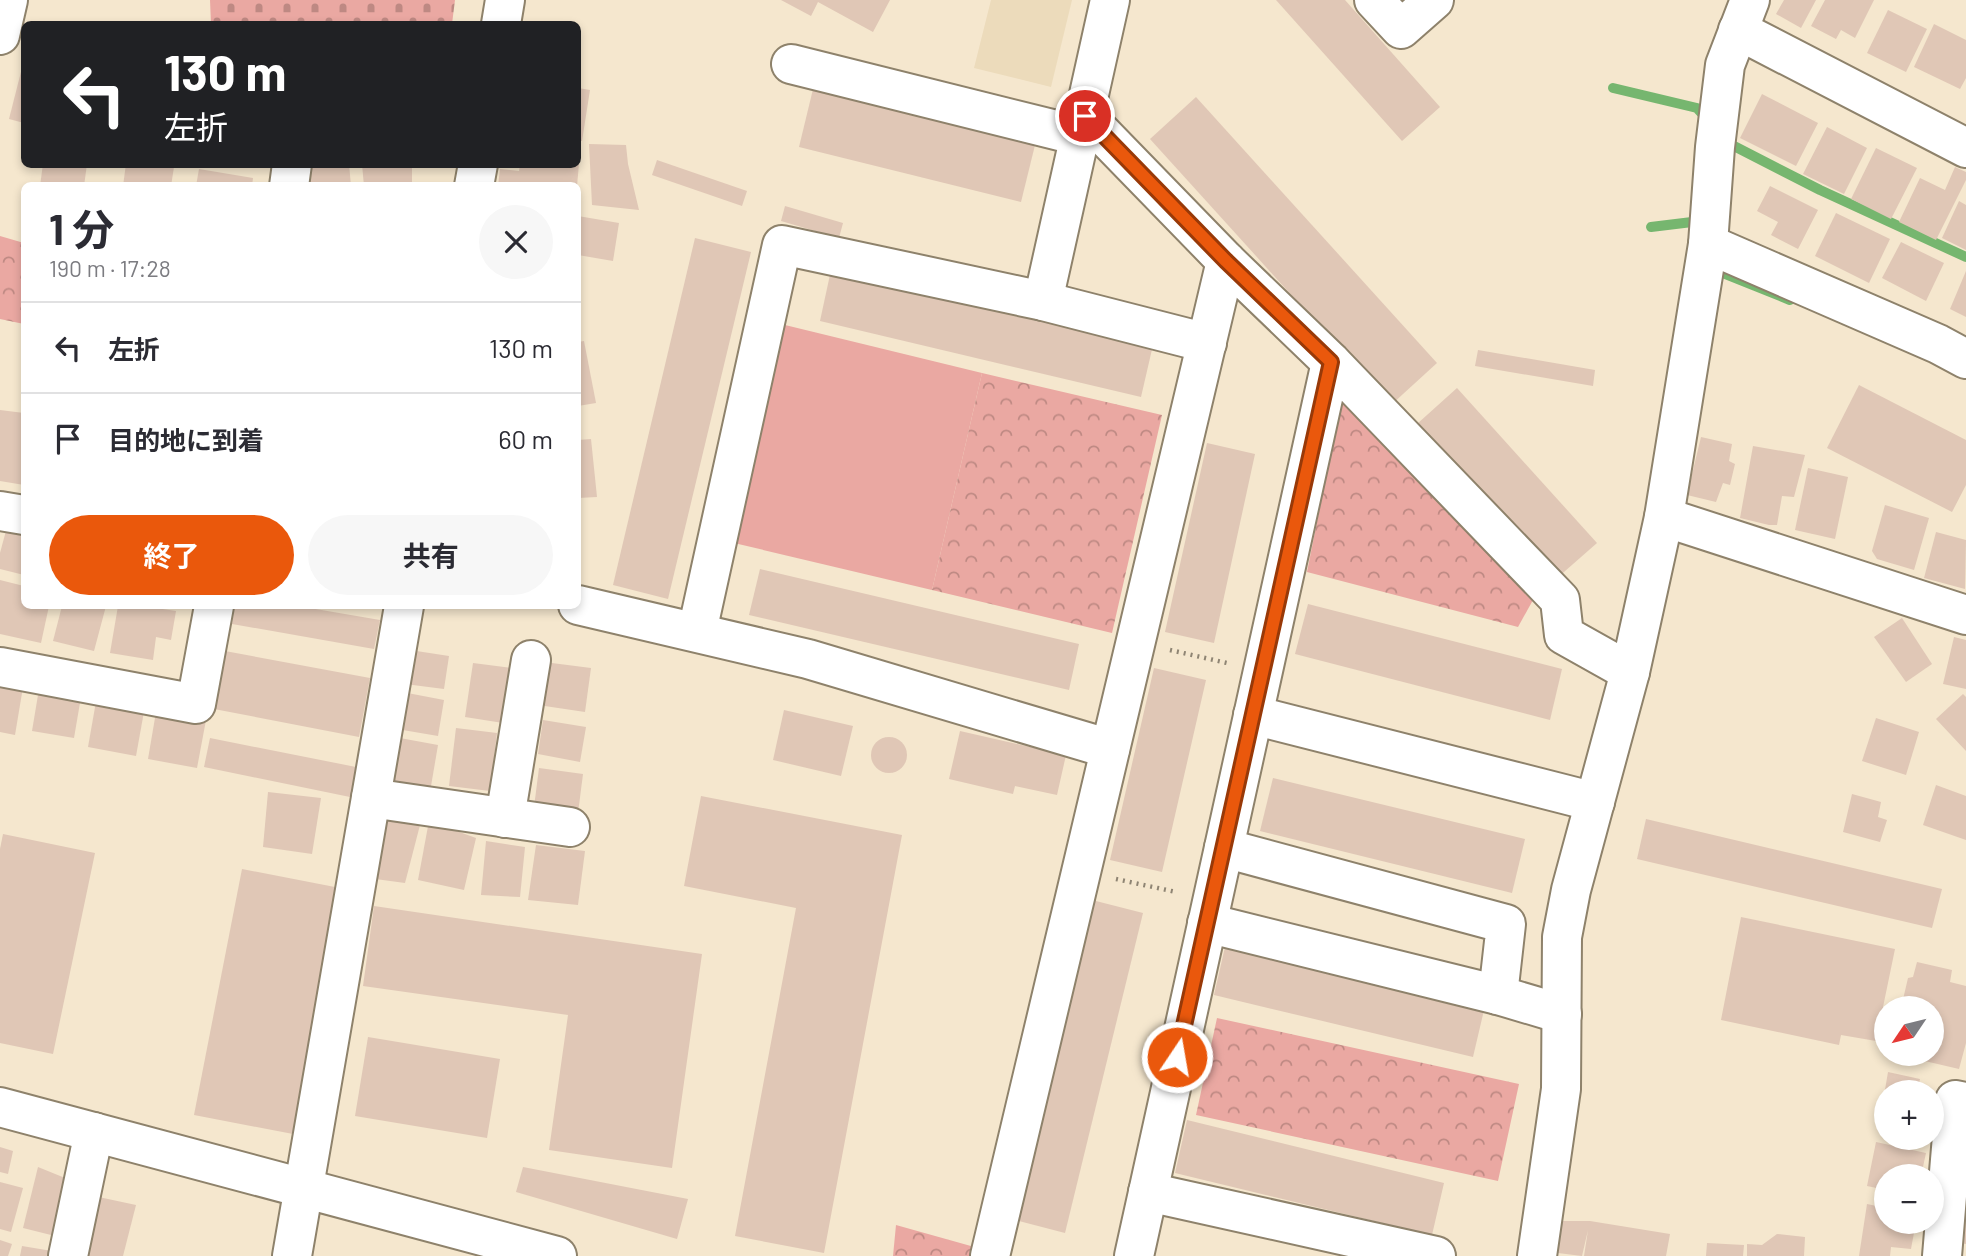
<!DOCTYPE html>
<html lang="ja">
<meta charset="utf-8">
<style>
:root{--surface:#fff;--page:#f7f7f7;--text:#2b2b33;--muted:#7c7c81;--line:#e1e1e2;--accent:#ea580c}
body{margin:0;font-family:Barlow,"Noto Sans JP",sans-serif;background:var(--page);color:var(--text);height:100vh;display:flex;flex-direction:column;font-size:26px;white-space:nowrap}
*{box-sizing:border-box;margin:0}
p{font-size:23px;color:var(--muted)}
.icon{flex:none;width:38px;height:38px;fill:none;stroke:currentColor;stroke-width:2;stroke-linecap:round;stroke-linejoin:round}
.map{position:relative;flex:1;overflow:hidden}
.panel{position:absolute;left:21px;top:182px;width:560px;height:427px;display:flex;flex-direction:column;background:var(--surface);border-radius:10px;box-shadow:0 4px 10px #0003}
.panel>*{flex:none}
.banner{position:absolute;left:21px;top:21px;width:560px;height:147px;border-radius:10px;box-shadow:0 4px 10px #0003;background:#202124;color:#fff;overflow:hidden}
.needle{width:46px;rotate:235deg}
.controls{position:absolute;left:1874px;top:996px;display:grid;gap:14px}
.controls a{display:grid;place-items:center;width:70px;height:70px;border-radius:50%;background:var(--surface);box-shadow:0 4px 10px #0003;font-size:35px}
.pin{position:absolute;display:grid;place-items:center;width:60px;height:60px;color:#fff;margin:-30px;border:4px solid #fff;border-radius:50%;box-shadow:0 2px 7px #0007}
.me{position:absolute;width:77px;margin:-38px;rotate:12deg;stroke-linejoin:round;filter:drop-shadow(0 0 5px #0008)}
.turn{display:flex;align-items:center;gap:24px;height:147px;padding:0 28px;font-size:32px}
.turn .icon{width:91px;height:91px;stroke-width:2.5}
.turn b{display:block;font-size:49px;line-height:60px}
.round{display:grid;place-items:center;flex:none;width:74px;height:74px;border-radius:37px;background:var(--page)}
.overview{display:flex;align-items:center;justify-content:space-between;height:119px;padding:0 28px}
h1{font-size:42px;font-weight:700;line-height:52px}
.action{display:flex;gap:14px;margin-top:auto;padding:14px 28px}
.action a{flex:1;height:80px;border-radius:42px;background:var(--accent);color:#fff;font-size:28px;font-weight:700;line-height:80px;text-align:center}
.action a+a{background:var(--page);color:var(--text)}
ul{padding:0;list-style:none}
li{display:flex;align-items:center;gap:21px;height:91px;padding:0 28px;border-top:2px solid var(--line)}
li div{flex:1}
li b{display:block;font-size:26px}
li em{font-style:normal}
.map>svg:first-child{display:block}
.built{fill:#ecdbbb}
.green{fill:#eaa8a2}
.cemetery{fill:url(#cemetery-stones)}
.park{fill:url(#park-crowns)}
.lines{fill:none;stroke-linecap:round;stroke-linejoin:round}
.stream{stroke:#76b66f;stroke-width:10}
.building{fill:#e0c7b6}
.minor-casing{stroke:#8e826b;stroke-width:42}
.path{stroke:#8e8473;stroke-width:4.5;stroke-dasharray:2 5;stroke-linecap:butt}
.minor{stroke:#fff;stroke-width:38}
.route-casing{stroke:#983908;stroke-width:18}
.route{stroke:#ea580c;stroke-width:12}
</style>
<div class="map">
<svg width="1966" height="1256" viewBox="0 0 1966 1256">
<defs>
<pattern id="cemetery-stones" width="16" height="16" patternUnits="userSpaceOnUse" patternTransform="scale(1.75)"><rect width="16" height="16" fill="#eaa8a2"/><path d="M2 7V4a2 2 0 0 1 4 0v3zM10 15v-3a2 2 0 0 1 4 0v3z" fill="#be8983"/></pattern>
<pattern id="park-crowns" width="20" height="18" patternUnits="userSpaceOnUse" patternTransform="scale(1.75)"><rect width="20" height="18" fill="#eaa8a2"/><path d="M2 6a3 3 0 1 1 6 0M12 15a3 3 0 1 1 6 0" fill="none" stroke="#be8983"/></pattern>
</defs>
<rect width="100%" height="100%" fill="#f5e7ce"/>
<!-- built -->
<polygon class="built" points="991,0 1072,0 1051,87 974,68"/>
<!-- green -->
<polygon class="green" points="785,325 982,373 932,590 734,543"/>
<!-- cemetery -->
<polygon class="cemetery" points="210,0 455,0 452,24 211,24"/>
<!-- park -->
<g class="park">
<polygon points="0,236 24,243 24,324 0,319"/>
<polygon points="982,373 1162,415 1112,633 932,590"/>
<polygon points="1342,396 1533,600 1518,627 1307,572"/>
<polygon points="1217,1018 1519,1084 1498,1181 1196,1115"/>
<polygon points="896,1225 978,1248 977,1256 893,1256"/>
</g>
<g class="lines">
<!-- stream -->
<g class="stream">
<polyline points="1613,88 1697,108 1708,120"/>
<polyline points="1724,136 1732,145 1820,190 1966,257"/>
<polyline points="1651,227 1692,222"/>
<polyline points="1718,271 1790,300"/>
</g>
</g>
<!-- building -->
<g class="building">
<polygon points="781,0 890,0 873,32 818,2 811,16"/>
<polygon points="1276,0 1345,0 1440,107 1402,141"/>
<polygon points="1784,0 1816,0 1801,28 1776,14"/>
<polygon points="1825,0 1874,0 1855,38 1841,30 1836,39 1811,26"/>
<polygon points="1888,10 1927,29 1906,72 1867,53"/>
<polygon points="1934,24 1966,40 1966,78 1960,89 1914,67"/>
<polygon points="24,60 24,123 9,119"/>
<polygon points="814,85 1036,141 1021,202 799,147"/>
<polygon points="578,88 590,90 582,141 578,141"/>
<polygon points="1762,94 1818,123 1796,166 1740,138"/>
<polygon points="1196,97 1437,363 1391,405 1150,139"/>
<polygon points="1827,127 1867,148 1844,194 1803,174"/>
<polygon points="589,144 626,145 628,164 639,210 592,205"/>
<polygon points="1876,148 1917,168 1891,219 1851,199"/>
<polygon points="657,160 747,191 742,206 652,175"/>
<polygon points="43,164 87,164 84,186 40,186"/>
<polygon points="126,164 174,167 171,186 123,186"/>
<polygon points="310,164 349,164 351,186 310,186"/>
<polygon points="362,164 412,164 412,186 364,186"/>
<polygon points="520,164 579,164 577,186 498,186 500,169 519,171"/>
<polygon points="1955,167 1966,172 1966,180 1936,240 1899,222 1920,178 1945,190"/>
<polygon points="199,169 253,178 252,186 196,186"/>
<polygon points="1770,186 1818,210 1798,249 1771,235 1778,222 1757,211"/>
<polygon points="1959,201 1966,205 1966,250 1942,238"/>
<polygon points="785,206 843,223 839,238 781,221"/>
<polygon points="1836,213 1890,239 1869,283 1815,256"/>
<polygon points="578,216 619,223 613,261 578,255"/>
<polygon points="695,238 751,252 668,599 613,585"/>
<polygon points="1901,242 1944,263 1926,301 1882,278"/>
<polygon points="831,270 1153,345 1141,397 820,321"/>
<polygon points="1966,271 1966,317 1950,309"/>
<polygon points="584,341 596,403 578,406 578,342"/>
<polygon points="1478,350 1595,370 1593,386 1475,366"/>
<polygon points="1859,385 1966,440 1966,485 1952,512 1827,448"/>
<polygon points="1457,388 1597,543 1556,579 1417,424"/>
<polygon points="0,410 24,413 24,485 0,481"/>
<polygon points="1701,437 1732,444 1729,461 1735,464 1730,485 1723,483 1716,502 1687,495"/>
<polygon points="591,439 597,497 578,498 578,440"/>
<polygon points="1207,443 1255,454 1214,643 1165,632"/>
<polygon points="1753,446 1805,455 1794,497 1782,496 1777,525 1769,525 1740,518"/>
<polygon points="1808,468 1848,477 1835,539 1795,530"/>
<polygon points="1885,505 1929,518 1914,570 1877,559 1872,551"/>
<polygon points="7,527 24,531 24,575 0,569 0,553"/>
<polygon points="1936,532 1966,540 1965,589 1924,578"/>
<polygon points="760,569 1079,644 1069,690 749,615"/>
<polygon points="0,580 24,586 24,606 49,606 41,643 0,634"/>
<polygon points="1308,604 1562,669 1550,720 1295,654"/>
<polygon points="62,606 106,606 94,651 53,641"/>
<polygon points="118,606 143,606 176,611 171,640 156,637 153,660 110,653"/>
<polygon points="235,606 298,606 380,620 374,649 232,624"/>
<polygon points="1902,618 1932,664 1906,682 1874,637"/>
<polygon points="1954,637 1966,640 1966,689 1943,684"/>
<polygon points="410,650 449,656 444,689 405,684"/>
<polygon points="225,651 370,678 359,737 214,709"/>
<polygon points="544,662 591,668 585,712 538,705"/>
<polygon points="473,663 511,668 503,723 465,717"/>
<polygon points="1154,668 1206,680 1162,872 1110,860"/>
<polygon points="0,676 24,681 15,735 0,732"/>
<polygon points="40,683 82,691 74,738 32,731"/>
<polygon points="397,691 444,700 438,736 391,728"/>
<polygon points="1963,694 1966,697 1966,751 1936,719"/>
<polygon points="97,696 145,706 136,756 88,747"/>
<polygon points="784,710 853,726 841,776 773,760"/>
<polygon points="156,712 206,720 197,768 148,759"/>
<polygon points="1876,718 1919,732 1906,775 1862,761"/>
<polygon points="543,720 586,727 580,762 538,754"/>
<polygon points="456,728 497,733 490,791 449,786"/>
<polygon points="960,731 1066,755 1057,795 1015,786 1013,794 949,779"/>
<polygon points="389,736 438,745 430,792 381,784"/>
<circle cx="889" cy="755" r="18"/>
<polygon points="210,738 356,767 350,797 204,767"/>
<polygon points="539,768 583,774 578,813 534,807"/>
<polygon points="1273,778 1525,839 1512,893 1260,831"/>
<polygon points="1936,785 1966,796 1966,840 1923,825"/>
<polygon points="268,792 321,798 312,854 263,847"/>
<polygon points="1852,794 1881,802 1878,817 1887,820 1880,842 1843,832"/>
<polygon points="701,796 902,835 824,1253 735,1236 796,908 684,886"/>
<polygon points="381,813 420,825 405,883 368,878"/>
<polygon points="1646,819 1942,889 1932,928 1637,859"/>
<polygon points="429,821 476,838 464,890 418,880"/>
<polygon points="3,834 95,853 53,1054 0,1043 0,849"/>
<polygon points="486,841 525,847 520,897 481,895"/>
<polygon points="536,845 585,851 578,905 528,900"/>
<polygon points="242,869 340,888 293,1134 194,1115"/>
<polygon points="1092,900 1143,913 1065,1233 1015,1220"/>
<polygon points="374,906 702,954 672,1168 549,1150 568,1015 363,986"/>
<polygon points="1741,917 1895,949 1876,1041 1841,1035 1839,1045 1721,1020"/>
<polygon points="1225,947 1484,1010 1473,1057 1214,995"/>
<polygon points="1917,962 1952,970 1950,982 1966,986 1966,1043 1959,1069 1899,1055 1932,1054 1932,1008 1901,1008 1908,978 1913,977"/>
<polygon points="368,1037 500,1059 487,1138 355,1116"/>
<polygon points="1888,1072 1920,1079 1917,1092 1886,1092 1886,1133 1878,1131"/>
<polygon points="1187,1120 1444,1183 1432,1235 1175,1173"/>
<polygon points="1876,1142 1926,1153 1921,1176 1886,1176 1886,1190 1867,1186"/>
<polygon points="0,1147 13,1151 8,1174 0,1172"/>
<polygon points="38,1167 70,1180 55,1236 23,1228"/>
<polygon points="523,1167 688,1199 677,1239 516,1192"/>
<polygon points="0,1182 23,1188 11,1232 0,1229"/>
<polygon points="1966,1192 1966,1244 1954,1242"/>
<polygon points="94,1196 136,1205 123,1256 79,1256"/>
<polygon points="1867,1204 1886,1208 1886,1222 1916,1222 1911,1249 1891,1247 1890,1256 1859,1256"/>
<polygon points="1562,1221 1590,1221 1670,1234 1666,1256 1584,1256 1588,1230 1582,1256 1558,1253"/>
<polygon points="1777,1234 1805,1237 1804,1256 1747,1256 1747,1244 1762,1245"/>
<polygon points="0,1240 12,1244 8,1256 0,1256"/>
<polygon points="1707,1243 1744,1245 1743,1256 1706,1256"/>
<polygon points="22,1246 52,1251 51,1256 20,1256"/>
</g>
<g class="lines">
<!-- minor casing -->
<g class="minor-casing">
<g id="minor">
<polyline points="1374,0 1401,29 1434,0"/>
<polyline points="501,24 505,0"/>
<polyline points="1738,30 1966,148"/>
<polyline points="0,35 8,0"/>
<polyline points="791,64 1080,136"/>
<polyline points="1085,116 1226,261 1331,362 1560,600 1564,635 1630,672"/>
<polyline points="289,186 292,164"/>
<polyline points="474,186 478,164"/>
<polyline points="1708,244 1938,344 1966,359"/>
<polyline points="1043,301 1110,0"/>
<polyline points="0,511 24,515"/>
<polyline points="1664,517 1966,615"/>
<polyline points="578,605 808,659 1110,749"/>
<polyline points="697,632 782,245 1043,301 1207,343"/>
<polyline points="0,667 196,704 214,606"/>
<polyline points="1253,715 1595,802"/>
<polyline points="371,798 570,827"/>
<polyline points="505,818 531,660"/>
<polyline points="1224,848 1506,924 1498,995"/>
<polyline points="1207,923 1498,995 1562,1014"/>
<polyline points="0,1107 557,1256"/>
<polyline points="1148,1192 1436,1256"/>
<polyline points="68,1256 94,1132"/>
<polyline points="292,1256 404,606"/>
<polyline points="990,1256 1226,261"/>
<polyline points="1134,1256 1331,362"/>
<polyline points="1537,1256 1561,1089 1562,937 1571,890 1630,672 1664,517 1708,244 1715,147 1725,65 1750,0"/>
<polyline points="1942,1256 1955,1100 1966,1102"/>
</g>
</g>
<!-- path -->
<g class="path">
<polyline points="1170,650 1227,663"/>
<polyline points="1116,879 1176,892"/>
</g>
<!-- minor -->
<use href="#minor" class="minor"/>
</g>
<g class="lines">
<!-- route casing -->
<g class="route-casing">
<polyline id="route" points="1085,116 1226,261 1331,362 1177,1057"/>
</g>
<!-- route -->
<use href="#route" class="route"/>
</g>
</svg>
<div class="controls">
<a><svg class="needle" viewBox="-14 -14 28 28"><path d="M0-13l5 13h-10z" fill="#e53935"/><path d="M0 13l5-13h-10z" fill="#7c7c81"/></svg></a>
<a>+</a>
<a>−</a>
</div>
<div class="pin" style="left:1085px;top:116px;background:#d93025"><svg class="icon" aria-label="arrive" viewBox="0 0 24 24"><path d="M6 21V4h12l-3 4 3 4H6"/></svg></div>
<svg class="me" style="left:1177px;top:1057px" viewBox="-20 -20 40 40"><circle r="17" fill="#ea580c" stroke="#fff" stroke-width="3"/><path d="M0-11L8 9 0 5-8 9z" fill="#fff"/></svg>
<div class="banner">
<div class="turn"><svg class="icon" aria-label="left" viewBox="0 0 24 24"><path d="M17 20v-9H6M10 6l-5 5 5 5"/></svg><div><b>130 m</b>左折</div></div>
</div>
<section class="panel">
<div class="overview"><div><h1>1 分</h1><p>190 m · 17:28</p></div><a class="round"><svg class="icon" aria-label="close" viewBox="0 0 24 24"><path d="M6 6l12 12M18 6L6 18"/></svg></a></div>
<ul>
<li><svg class="icon" aria-label="left" viewBox="0 0 24 24"><path d="M17 20v-9H6M10 6l-5 5 5 5"/></svg><div><b>左折</b></div><em>130 m</em></li>
<li><svg class="icon" aria-label="arrive" viewBox="0 0 24 24"><path d="M6 21V4h12l-3 4 3 4H6"/></svg><div><b>目的地に到着</b></div><em>60 m</em></li>
</ul>
<div class="action"><a>終了</a><a>共有</a></div>
</section>
</div>
